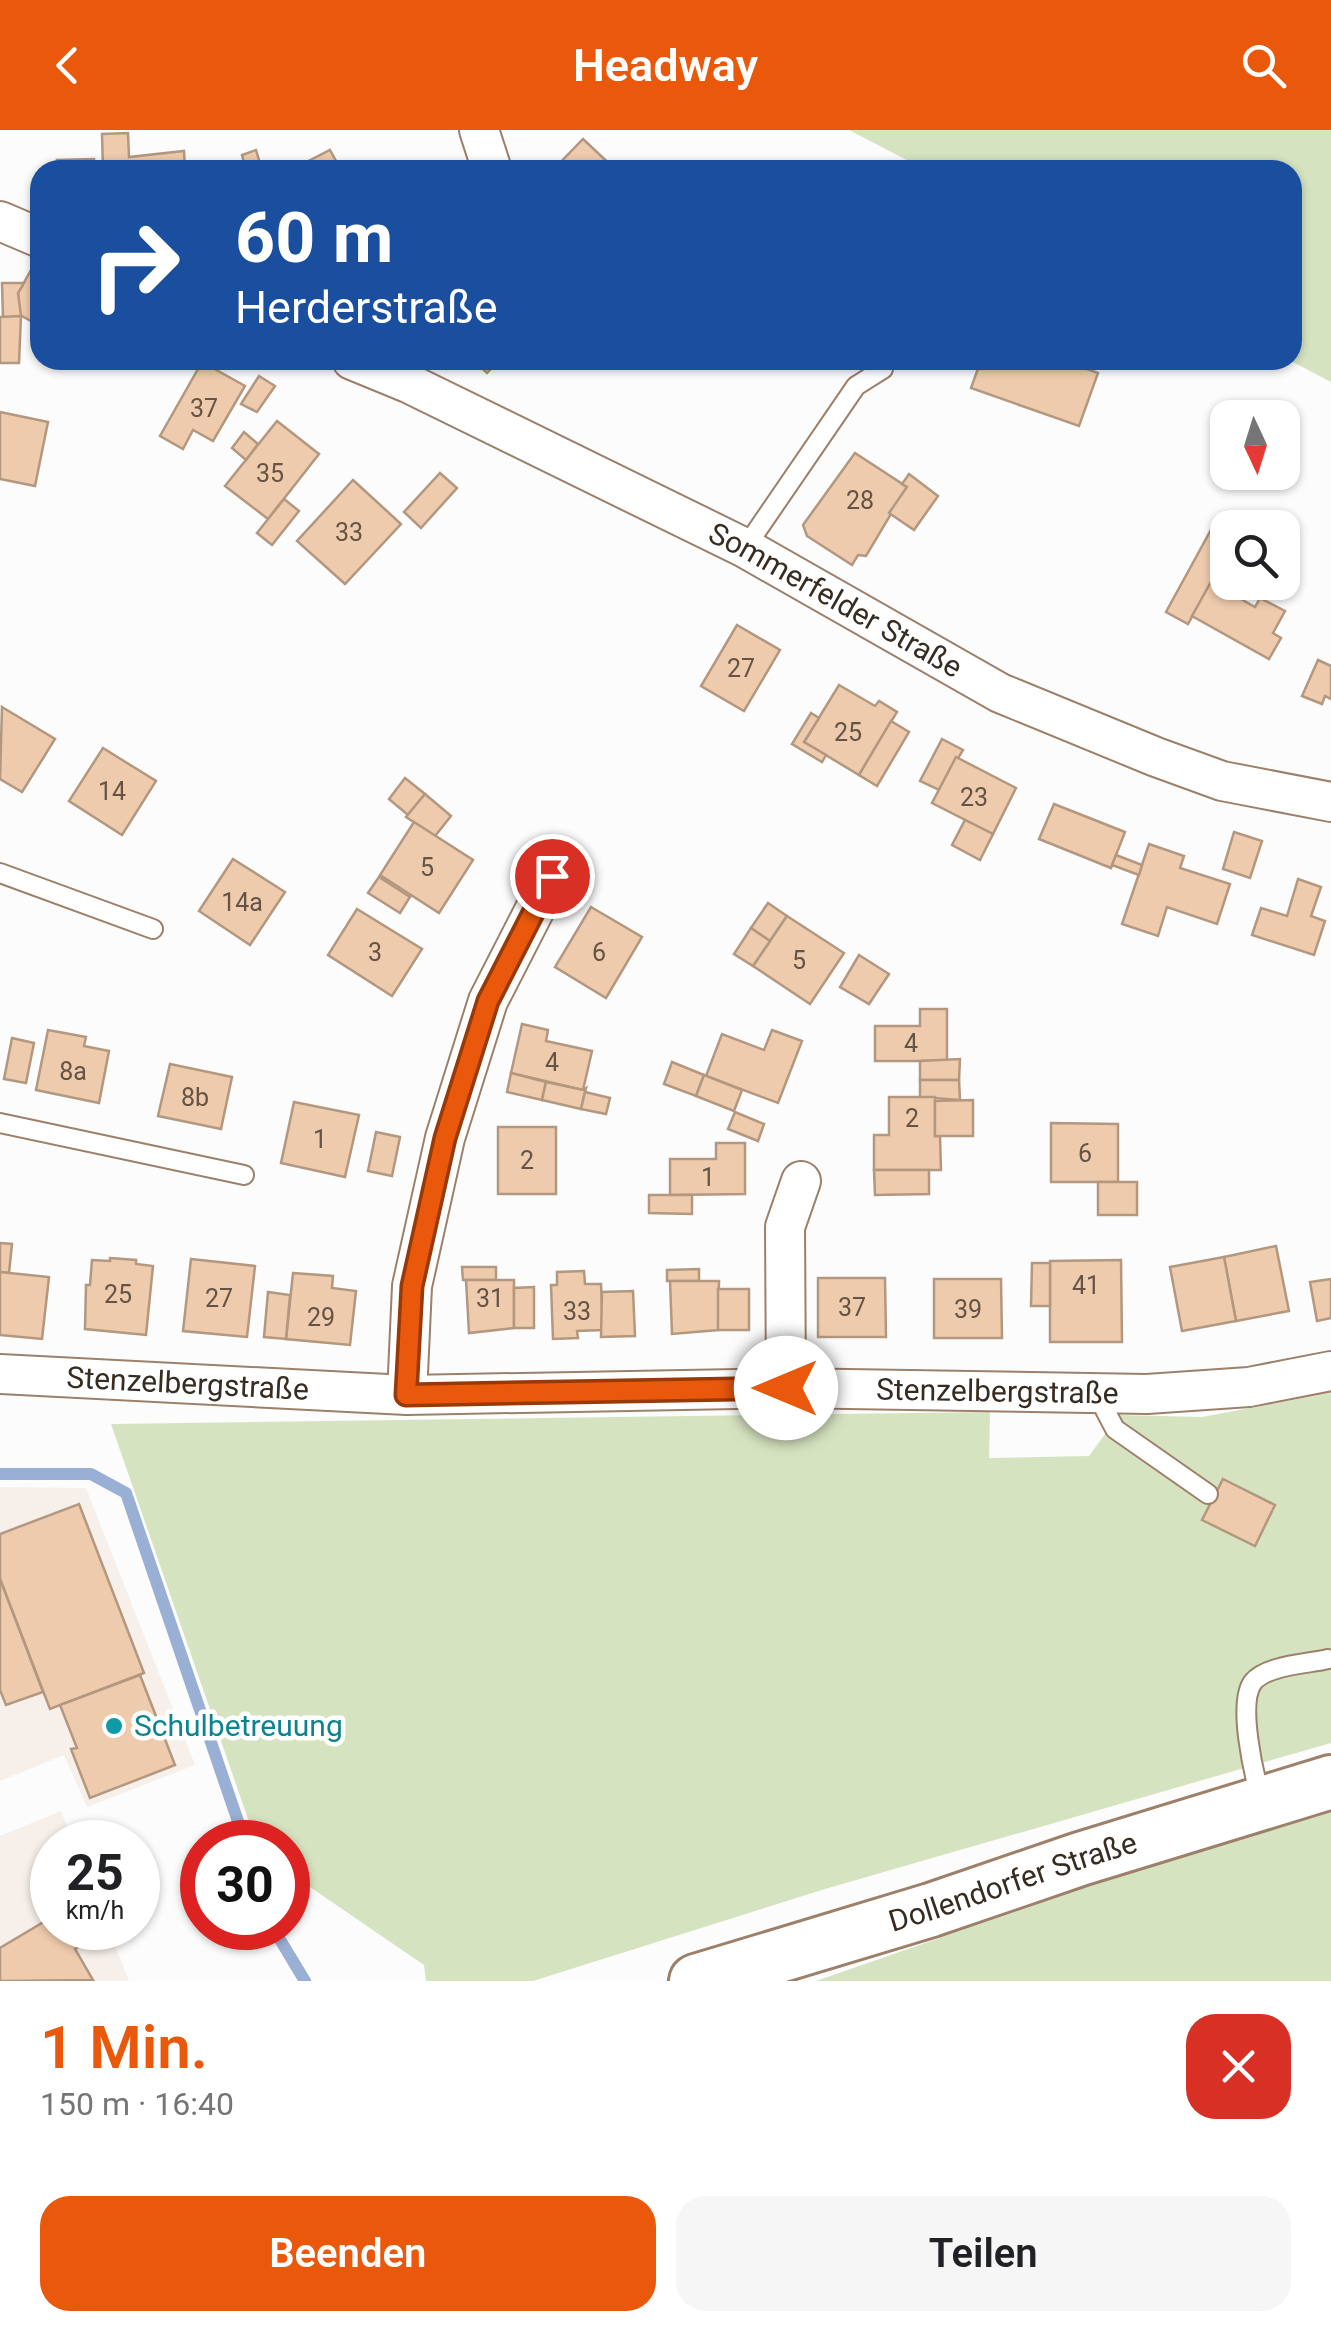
<!DOCTYPE html>
<html lang="de">
<meta charset="utf-8">
<style>
:root{--surface:#fff;--page:#f6f6f6;--text:#202124;--muted:#757577;--accent:#ea580c}
body{margin:0;font-family:Roboto,sans-serif;background:var(--page);color:var(--text);height:100vh;display:flex;flex-direction:column;font-size:38px;white-space:nowrap}
*{box-sizing:border-box;margin:0}
p{font-size:32px;color:var(--muted)}
.icon{flex:none;width:55px;height:55px;fill:none;stroke:currentColor;stroke-width:2;stroke-linecap:round;stroke-linejoin:round}
.map{position:relative;height:1851px;overflow:hidden}
.sheet{display:flex;flex-direction:column;background:var(--surface);flex:1}
.sheet>*{flex:none}
.hud{position:absolute;left:30px;top:30px;width:1272px;height:210px;border-radius:30px;box-shadow:0 2px 8px #0004;background:#1a4fa0;color:#fff;overflow:hidden}
.needle{width:65px;rotate:176deg}
.fabs{position:absolute;left:1210px;top:270px;display:grid;gap:20px}
.fabs a{display:grid;place-items:center;width:90px;height:90px;border-radius:20px;background:var(--surface);box-shadow:0 2px 8px #0004;font-size:50px}
.speed{position:absolute;left:30px;top:1690px;display:flex;gap:20px;font-size:50px;font-weight:700;text-align:center}
.speed>*{display:grid;place-content:center;width:130px;height:130px;border-radius:50%;background:var(--surface);box-shadow:0 2px 8px #0004;line-height:1}
.speed small{font-size:25px;font-weight:400}
.speed .limit{border:15px solid #d22;background:#fff;color:#111}
.pin{position:absolute;display:grid;place-items:center;width:85px;height:85px;color:#fff;margin:-42px;border:5px solid #fff;border-radius:50%;box-shadow:0 2px 10px #0007}
.me{position:absolute;width:110px;margin:-55px;rotate:270deg;stroke-linejoin:round;filter:drop-shadow(0 0 8px #0008)}
.turn{display:flex;align-items:center;gap:35px;height:210px;padding:0 40px;font-size:45px}
.turn .icon{width:130px;height:130px;stroke-width:2.5}
.turn b{display:block;font-size:70px;line-height:85px}
.round{display:grid;place-items:center;flex:none;width:105px;height:105px;border-radius:30px;background:var(--page)}
.head{display:flex;align-items:center;justify-content:space-between;height:170px;padding:0 40px}
h1{font-size:60px;font-weight:600;line-height:75px;color:var(--accent)}
.action{display:flex;gap:20px;margin-top:auto;padding:20px 40px}
.action a{flex:1;height:115px;border-radius:30px;background:var(--accent);color:#fff;font-size:40px;font-weight:600;line-height:115px;text-align:center}
.action a+a{background:var(--page);color:var(--text)}
header{display:flex;justify-content:space-between;align-items:center;height:130px;padding:0 40px;background:var(--accent);color:#fff;font-size:45px;font-weight:600}
.map>svg:first-child{display:block}
.built{fill:#f7efe9}
.green{fill:#d6e3c0}
.lines{fill:none;stroke-linecap:round;stroke-linejoin:round}
.stream{stroke:#99afd3;stroke-width:12}
.building{fill:#efcbad;stroke:#b3977f;stroke-width:2.5}
.service-casing{stroke:#9c8069;stroke-width:22}
.minor-casing{stroke:#9c8069;stroke-width:42}
.secondary-casing{stroke:#9c8069;stroke-width:58}
.service{stroke:#fff;stroke-width:18}
.minor{stroke:#fff;stroke-width:38}
.secondary{stroke:#fff;stroke-width:52}
.route-casing{stroke:#983908;stroke-width:25}
.route{stroke:#ea580c;stroke-width:18}
.culture-dot{fill:#0f9aa8;stroke:#fff;stroke-width:4}
.labels{text-anchor:middle;stroke-width:9;stroke-linejoin:round;paint-order:stroke}
.number-label{font-size:25px;fill:#655445}
.street-label{font-size:30px;fill:#372c22;stroke:#fff}
.culture-label{font-size:30px;fill:#0d838f;stroke:#fff;text-anchor:start}
</style>
<header><svg class="icon" aria-label="back" viewBox="0 0 24 24"><path d="M15 5l-7 7 7 7"/></svg>Headway<svg class="icon" aria-label="search" viewBox="0 0 24 24"><circle cx="10" cy="10" r="6"/><path d="M15 15l6 6"/></svg></header>
<div class="map">
<svg width="1331" height="1851" viewBox="0 0 1331 1851">
<rect width="100%" height="100%" fill="#fcfcfc"/>
<!-- built -->
<g class="built">
<polygon points="0,1357 86,1358 195,1635 87,1677 64,1625 0,1651"/>
<polygon points="61,1681 73,1712 52,1712 52,1798 108,1798 129,1851 0,1851 0,1706"/>
</g>
<!-- green -->
<g class="green">
<polygon points="849,0 1331,0 1331,252 1289,230 1292,230 1292,40 926,40"/>
<polygon points="1331,1263 1331,1613 825,1759 533,1851 426,1851 424,1835 288,1742 288,1712 256,1712 111,1294 990,1282 989,1328 1089,1326 1119,1285 1202,1287"/>
<polygon points="1331,1682 1331,1851 816,1851 1115,1747"/>
</g>
<g class="lines">
<!-- stream -->
<g class="stream">
<polyline points="0,1344 91,1344 126,1363 245,1712"/>
<polyline points="273,1798 305,1851"/>
</g>
</g>
<!-- building -->
<g class="building">
<polygon points="128,3 129,27 184,21 185,40 103,40 102,4"/>
<polygon points="583,9 616,40 553,40"/>
<polygon points="256,20 262,40 246,40 242,25"/>
<polygon points="330,20 341,40 291,40"/>
<polygon points="94,29 94,40 57,40 57,30"/>
<polygon points="31,140 40,144 40,196 20,185 18,163"/>
<polygon points="2,153 24,153 18,163 21,186 3,188"/>
<polygon points="21,186 19,233 0,233 0,187"/>
<polygon points="473,230 499,230 487,243"/>
<polygon points="981,230 1063,230 1098,243 1079,296 971,258"/>
<polygon points="202,232 245,256 213,311 193,300 183,319 160,306"/>
<polygon points="259,246 275,256 257,282 241,274"/>
<polygon points="0,282 48,292 35,356 0,349"/>
<polygon points="277,291 319,324 268,389 225,356"/>
<polygon points="244,302 258,314 246,330 232,318"/>
<polygon points="855,323 907,357 866,426 858,425 852,435 807,406 803,395"/>
<polygon points="440,343 457,358 421,398 404,382"/>
<polygon points="909,344 938,366 914,400 889,383 907,357 902,354"/>
<polygon points="353,350 401,394 345,454 297,411"/>
<polygon points="284,369 299,381 272,415 257,403"/>
<polygon points="1218,387 1238,398 1228,398 1228,421 1188,494 1166,482"/>
<polygon points="1211,452 1255,477 1260,468 1285,481 1273,503 1281,508 1269,529 1192,486"/>
<polygon points="737,495 780,520 744,581 701,556"/>
<polygon points="1318,530 1331,536 1331,569 1325,566 1322,574 1302,566"/>
<polygon points="839,555 875,576 879,571 897,582 859,645 804,612"/>
<polygon points="2,577 55,609 22,662 0,649"/>
<polygon points="811,583 819,588 804,612 826,625 822,632 792,614"/>
<polygon points="891,591 909,602 877,656 859,645"/>
<polygon points="942,609 963,620 939,660 920,651"/>
<polygon points="103,618 156,651 122,705 69,671"/>
<polygon points="956,627 1016,658 993,704 932,673"/>
<polygon points="405,648 425,664 408,685 389,669"/>
<polygon points="425,664 451,686 435,706 406,687"/>
<polygon points="1054,674 1125,702 1111,738 1039,709"/>
<polygon points="965,690 993,704 980,730 952,715"/>
<polygon points="414,692 473,730 439,783 380,745"/>
<polygon points="1234,702 1262,711 1250,748 1223,739"/>
<polygon points="1149,714 1184,726 1180,738 1230,754 1217,794 1167,777 1158,806 1122,794"/>
<polygon points="1116,725 1142,735 1139,745 1112,735"/>
<polygon points="233,729 285,762 250,815 199,781"/>
<polygon points="379,747 410,767 400,783 368,763"/>
<polygon points="1298,749 1321,757 1311,786 1325,791 1314,825 1252,805 1261,778 1287,786"/>
<polygon points="768,773 787,786 770,811 751,798"/>
<polygon points="591,777 642,807 606,868 555,837"/>
<polygon points="357,779 422,819 392,866 328,825"/>
<polygon points="787,786 844,823 810,874 753,836"/>
<polygon points="751,798 770,811 753,836 734,824"/>
<polygon points="859,825 889,844 869,874 840,857"/>
<polygon points="920,879 947,879 947,931 875,931 875,896 920,896"/>
<polygon points="522,894 548,900 546,911 592,921 583,960 511,943"/>
<polygon points="48,900 86,907 84,916 109,921 99,973 36,960"/>
<polygon points="772,900 802,911 778,973 706,946 722,904 764,920"/>
<polygon points="12,908 34,913 26,953 4,949"/>
<polygon points="960,929 959,950 920,950 920,931"/>
<polygon points="672,932 704,945 696,966 664,954"/>
<polygon points="170,934 232,947 221,999 158,986"/>
<polygon points="511,943 546,952 542,970 507,962"/>
<polygon points="704,945 742,960 734,981 696,966"/>
<polygon points="920,950 959,950 960,970 920,967"/>
<polygon points="546,952 583,960 586,958 581,979 542,970"/>
<polygon points="585,962 610,968 606,984 581,979"/>
<polygon points="889,967 935,967 935,1006 940,1006 941,1040 874,1040 874,1005 889,1005"/>
<polygon points="973,970 973,1006 935,1006 935,971"/>
<polygon points="294,972 359,985 345,1047 281,1033"/>
<polygon points="735,982 764,994 758,1011 728,999"/>
<polygon points="1051,993 1118,994 1118,1052 1051,1052"/>
<rect x="498" y="997" width="58" height="67"/>
<polygon points="376,1002 400,1007 392,1046 368,1041"/>
<polygon points="716,1013 745,1013 745,1064 670,1065 670,1029 716,1029"/>
<polygon points="874,1040 929,1040 929,1064 875,1065"/>
<rect x="1098" y="1052" width="39" height="33"/>
<polygon points="649,1065 692,1065 692,1084 649,1083"/>
<polygon points="0,1113 12,1114 9,1143 0,1142"/>
<polygon points="1276,1116 1289,1181 1236,1191 1224,1127"/>
<polygon points="1224,1127 1236,1191 1182,1201 1170,1137"/>
<polygon points="110,1128 136,1130 136,1134 153,1136 146,1205 85,1199 86,1155 90,1155 92,1130 110,1131"/>
<polygon points="191,1129 255,1136 247,1207 183,1201"/>
<polygon points="1121,1130 1122,1212 1050,1212 1050,1131"/>
<polygon points="1032,1133 1050,1133 1050,1176 1031,1176"/>
<polygon points="462,1137 496,1137 496,1150 463,1150"/>
<polygon points="699,1139 699,1151 667,1151 667,1140"/>
<polygon points="584,1141 585,1154 601,1154 603,1200 577,1201 578,1208 553,1209 551,1155 557,1155 557,1142"/>
<polygon points="0,1142 49,1147 42,1209 0,1205"/>
<polygon points="293,1143 333,1146 332,1158 356,1161 350,1215 286,1209"/>
<polygon points="818,1148 885,1148 886,1207 818,1207"/>
<polygon points="934,1149 1001,1149 1002,1208 934,1208"/>
<polygon points="1331,1149 1331,1188 1317,1191 1310,1152"/>
<polygon points="466,1150 514,1150 514,1198 469,1203"/>
<polygon points="670,1151 719,1151 718,1200 672,1204"/>
<polygon points="534,1157 534,1198 514,1198 514,1158"/>
<rect x="718" y="1159" width="31" height="41"/>
<polygon points="633,1161 635,1206 601,1207 602,1162"/>
<polygon points="268,1162 290,1165 286,1209 264,1207"/>
<polygon points="1223,1349 1275,1375 1255,1416 1202,1390"/>
<polygon points="79,1374 144,1543 50,1579 0,1449 0,1404"/>
<polygon points="0,1449 43,1562 6,1575 0,1560"/>
<polygon points="140,1545 175,1635 90,1668 71,1619 77,1618 60,1575"/>
<polygon points="52,1787 52,1798 85,1798 92,1809 75,1819 93,1850 0,1851 0,1818"/>
</g>
<g class="lines">
<!-- service casing -->
<g class="service-casing">
<g id="service">
<polyline points="745,418 856,256 883,239"/>
<polyline points="0,743 153,799"/>
<polyline points="0,993 244,1045"/>
<polyline points="1105,1263 1105,1280 1115,1299 1208,1364"/>
<path d="M1261 1669C1254 1645 1237 1573 1253 1552 1267 1535 1308 1534 1328 1529"/>
</g>
</g>
<!-- minor casing -->
<g class="minor-casing">
<g id="minor">
<polyline points="479,0 492,40"/>
<polyline points="0,91 40,108"/>
<path id="s1" d="M352 230 408 253 745 418 1000 563 1156 627 1222 651 1331 672"/>
<path id="s2" d="M0 1244 407 1265 786 1258 1147 1264 1249 1257 1331 1241"/>
<polyline points="786,1258 785,1097 801,1051"/>
<polyline points="407,1265 412,1156 445,1008 488,871 552,746"/>
</g>
</g>
<!-- secondary casing -->
<g class="secondary-casing">
<g id="secondary">
<path id="s3" d="M696 1851 931 1780 1080 1729 1331 1652"/>
</g>
</g>
<!-- service -->
<use href="#service" class="service"/>
<!-- minor -->
<use href="#minor" class="minor"/>
<!-- secondary -->
<use href="#secondary" class="secondary"/>
</g>
<g class="lines">
<!-- route casing -->
<g class="route-casing">
<polyline id="route" points="552,746 488,871 445,1008 412,1156 406,1265 786,1258"/>
</g>
<!-- route -->
<use href="#route" class="route"/>
</g>
<!-- markers -->
<circle class="culture-dot" cx="114" cy="1596" r="10"/>
<g class="labels">
<!-- number labels -->
<g class="number-label">
<text x="204" y="287">37</text>
<text x="270" y="352">35</text>
<text x="860" y="379">28</text>
<text x="349" y="411">33</text>
<text x="741" y="547">27</text>
<text x="848" y="611">25</text>
<text x="112" y="670">14</text>
<text x="974" y="676">23</text>
<text x="427" y="746">5</text>
<text x="242" y="781">14a</text>
<text x="375" y="831">3</text>
<text x="599" y="831">6</text>
<text x="799" y="839">5</text>
<text x="911" y="922">4</text>
<text x="552" y="941">4</text>
<text x="73" y="950">8a</text>
<text x="195" y="976">8b</text>
<text x="912" y="997">2</text>
<text x="320" y="1018">1</text>
<text x="1085" y="1032">6</text>
<text x="527" y="1039">2</text>
<text x="708" y="1056">1</text>
<text x="1086" y="1164">41</text>
<text x="118" y="1173">25</text>
<text x="219" y="1177">27</text>
<text x="490" y="1177">31</text>
<text x="852" y="1186">37</text>
<text x="968" y="1188">39</text>
<text x="577" y="1190">33</text>
<text x="321" y="1196">29</text>
</g>
<!-- street labels -->
<g class="street-label">
<text dy="10" stroke="none"><textPath href="#s1" startOffset="540">Sommerfelder Straße</textPath></text>
<text dy="10" stroke="none"><textPath href="#s2" startOffset="188">Stenzelbergstraße</textPath></text>
<text dy="10" stroke="none"><textPath href="#s2" startOffset="998">Stenzelbergstraße</textPath></text>
<text dy="10" stroke="none"><textPath href="#s3" startOffset="332">Dollendorfer Straße</textPath></text>
</g>
<!-- culture labels -->
<g class="culture-label">
<text x="134" y="1606">Schulbetreuung</text>
</g>
</g>
</svg>
<div class="fabs">
<a><svg class="needle" viewBox="-14 -14 28 28"><path d="M0-13l5 13h-10z" fill="#e53935"/><path d="M0 13l5-13h-10z" fill="#757577"/></svg></a>
<a><svg class="icon" aria-label="search" viewBox="0 0 24 24"><circle cx="10" cy="10" r="6"/><path d="M15 15l6 6"/></svg></a>
</div>
<div class="speed"><div>25<small>km/h</small></div><div class="limit">30</div></div>
<div class="pin" style="left:552px;top:746px;background:#d93025"><svg class="icon" aria-label="arrive" viewBox="0 0 24 24"><path d="M6 21V4h12l-3 4 3 4H6"/></svg></div>
<svg class="me" style="left:786px;top:1258px" viewBox="-20 -20 40 40"><circle r="19" fill="#fff"/><path d="M0-13L10 11 0 6-10 11z" fill="#ea580c"/></svg>
<div class="hud">
<div class="turn"><svg class="icon" aria-label="right" viewBox="0 0 24 24"><path d="M7 20v-9h11M14 6l5 5-5 5"/></svg><div><b>60 m</b>Herderstraße</div></div>
</div>
</div>
<section class="sheet">
<div class="head"><div><h1>1 Min.</h1><p>150 m · 16:40</p></div><a class="round" style="background:#d93025;color:#fff"><svg class="icon" aria-label="close" viewBox="0 0 24 24"><path d="M6 6l12 12M18 6L6 18"/></svg></a></div>
<div class="action"><a>Beenden</a><a>Teilen</a></div>
</section>
